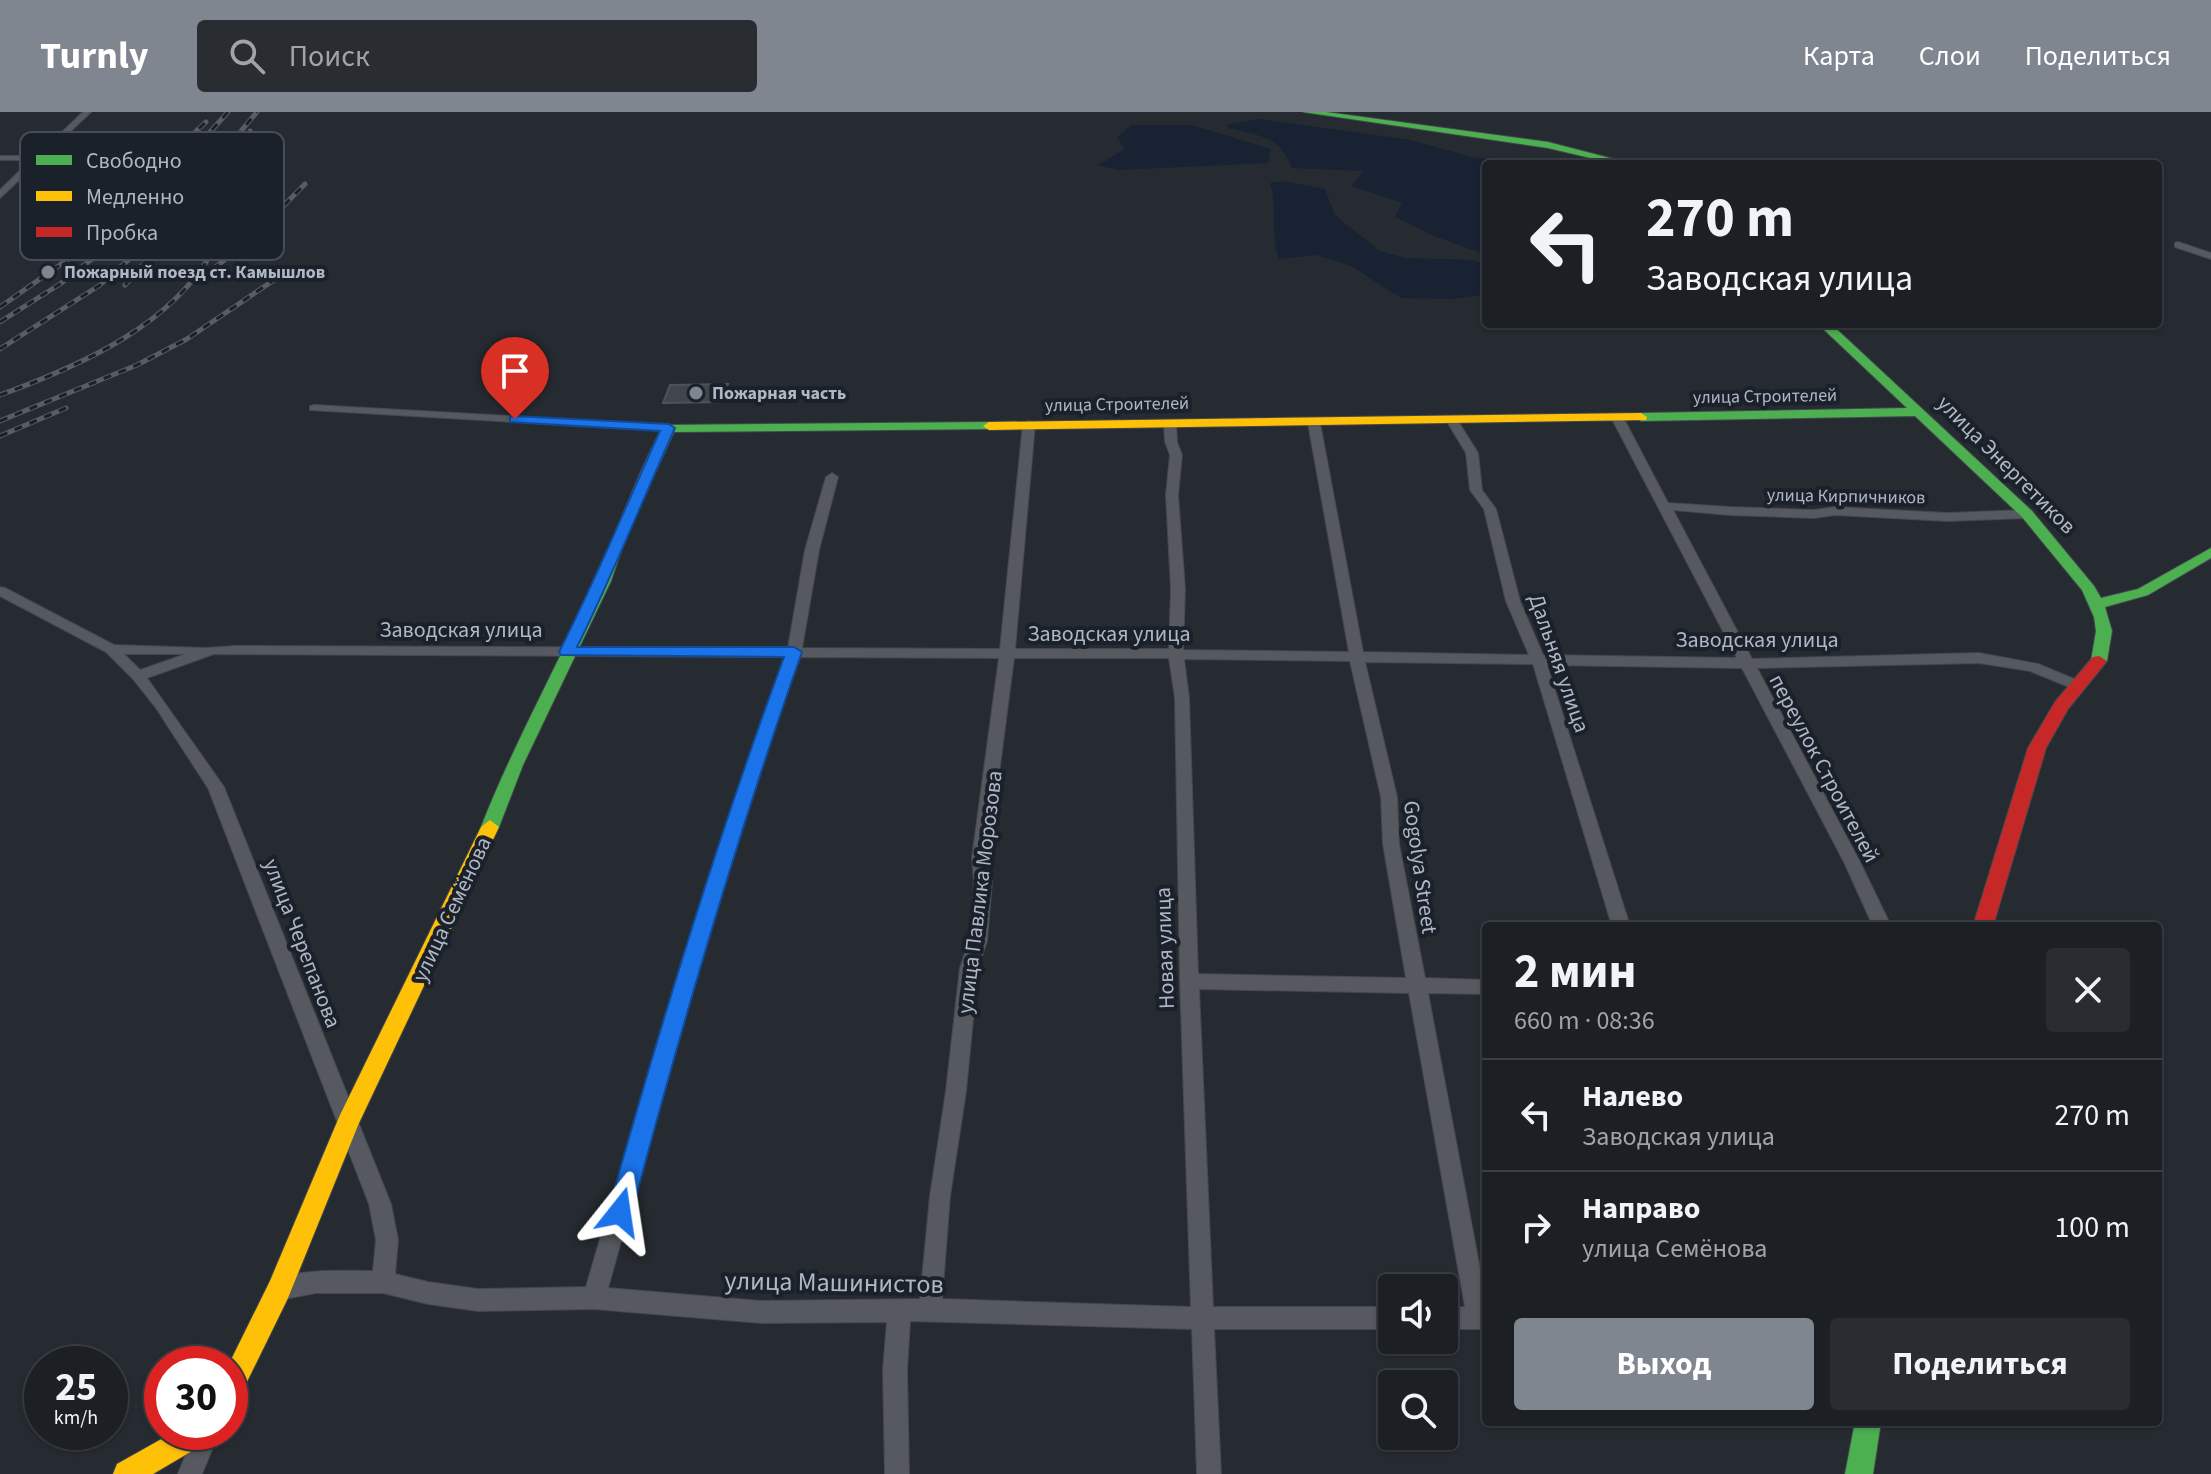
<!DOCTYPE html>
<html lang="ru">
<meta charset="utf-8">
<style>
:root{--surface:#1c2025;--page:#292d32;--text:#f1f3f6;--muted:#a0a3a7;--line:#3a3e42;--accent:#7f8690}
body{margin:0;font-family:"Source Sans 3",sans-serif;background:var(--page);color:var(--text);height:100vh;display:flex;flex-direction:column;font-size:30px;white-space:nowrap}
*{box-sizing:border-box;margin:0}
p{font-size:26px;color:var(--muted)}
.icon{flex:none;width:44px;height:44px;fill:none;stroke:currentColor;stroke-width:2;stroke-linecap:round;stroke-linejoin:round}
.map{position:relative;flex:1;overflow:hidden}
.side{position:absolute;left:1482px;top:810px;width:680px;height:504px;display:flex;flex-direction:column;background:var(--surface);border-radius:8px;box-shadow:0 2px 6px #0004,0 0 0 2px var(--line)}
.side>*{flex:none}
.banner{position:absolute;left:1482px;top:48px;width:680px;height:168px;border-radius:8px;box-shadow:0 2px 6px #0004,0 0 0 2px var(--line);background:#1c2025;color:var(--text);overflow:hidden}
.tools{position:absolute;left:1378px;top:1162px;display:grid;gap:16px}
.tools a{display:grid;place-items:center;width:80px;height:80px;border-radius:8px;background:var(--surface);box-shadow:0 2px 6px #0004,0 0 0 2px var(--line);font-size:40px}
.speed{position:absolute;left:24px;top:1234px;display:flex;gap:16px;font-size:40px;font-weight:700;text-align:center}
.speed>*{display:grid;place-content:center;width:104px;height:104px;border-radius:50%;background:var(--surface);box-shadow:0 2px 6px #0004,0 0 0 2px var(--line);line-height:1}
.speed small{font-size:20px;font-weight:400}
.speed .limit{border:12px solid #d22;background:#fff;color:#111}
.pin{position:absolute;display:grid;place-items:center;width:68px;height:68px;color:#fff;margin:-82px -34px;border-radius:50% 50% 50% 0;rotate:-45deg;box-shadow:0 0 8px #0007}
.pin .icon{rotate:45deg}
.me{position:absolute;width:88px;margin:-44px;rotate:15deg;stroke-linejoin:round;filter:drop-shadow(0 0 6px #0008)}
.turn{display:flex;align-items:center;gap:28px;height:168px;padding:0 32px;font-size:36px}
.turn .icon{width:104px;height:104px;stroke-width:2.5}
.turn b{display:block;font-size:56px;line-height:68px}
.round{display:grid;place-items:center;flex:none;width:84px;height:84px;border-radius:8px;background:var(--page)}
.summary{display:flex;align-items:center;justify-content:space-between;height:136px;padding:0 32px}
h1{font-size:48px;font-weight:700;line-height:60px}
.action{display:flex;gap:16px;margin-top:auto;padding:16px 32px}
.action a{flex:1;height:92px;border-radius:8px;background:var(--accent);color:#fff;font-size:32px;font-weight:700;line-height:92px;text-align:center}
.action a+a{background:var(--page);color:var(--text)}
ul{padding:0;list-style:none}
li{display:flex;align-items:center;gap:24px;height:112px;padding:0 32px;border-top:2px solid var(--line)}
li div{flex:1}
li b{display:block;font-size:30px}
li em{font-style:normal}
header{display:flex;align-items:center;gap:48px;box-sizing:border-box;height:112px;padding:0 40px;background:var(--accent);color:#fff}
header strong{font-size:38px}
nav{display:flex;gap:44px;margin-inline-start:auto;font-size:28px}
.search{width:560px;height:72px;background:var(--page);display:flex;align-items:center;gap:20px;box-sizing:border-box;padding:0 28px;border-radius:8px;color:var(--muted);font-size:30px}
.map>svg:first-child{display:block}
.water{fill:#182232}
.building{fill:#41464c;stroke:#4e5259;stroke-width:2}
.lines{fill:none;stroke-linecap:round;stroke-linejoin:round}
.street-casing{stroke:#43474e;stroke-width:2}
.fast-casing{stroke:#43474e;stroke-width:2}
.slow-casing{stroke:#43474e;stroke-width:2}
.jam-casing{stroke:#43474e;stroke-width:2}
.street{fill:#56595f;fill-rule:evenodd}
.fast{fill:#4caf50;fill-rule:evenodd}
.slow{fill:#ffc107;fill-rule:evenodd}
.jam{fill:#c62828;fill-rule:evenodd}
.rail-casing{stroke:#595d63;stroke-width:5}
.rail{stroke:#1b212b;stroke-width:3;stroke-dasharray:8;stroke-linecap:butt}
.route{fill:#1a73e8;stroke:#114b97;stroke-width:2}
.poi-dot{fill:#7f8690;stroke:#1b212b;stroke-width:3}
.labels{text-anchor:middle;stroke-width:8;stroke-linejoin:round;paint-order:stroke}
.far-poi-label{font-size:18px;font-weight:bold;fill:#afb7c3;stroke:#1b212b;text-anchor:start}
.far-street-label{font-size:18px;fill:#afb7c3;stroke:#1b212b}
.street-label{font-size:22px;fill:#afb7c3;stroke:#1b212b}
.near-street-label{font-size:26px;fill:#afb7c3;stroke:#1b212b}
.key{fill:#1b212b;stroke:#474e59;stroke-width:2}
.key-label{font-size:22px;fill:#afb7c3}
</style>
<header>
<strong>Turnly</strong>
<div class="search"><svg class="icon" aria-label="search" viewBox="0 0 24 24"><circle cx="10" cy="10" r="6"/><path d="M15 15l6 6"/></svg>Поиск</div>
<nav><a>Карта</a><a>Слои</a><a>Поделиться</a></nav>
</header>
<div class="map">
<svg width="2211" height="1362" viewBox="0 0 2211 1362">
<rect width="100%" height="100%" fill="#262b31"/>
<!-- water -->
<g class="water">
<path d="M1260 7 1410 28 1472 45 1541 52H1486V143L1434 124 1395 105 1402 91 1351 74 1364 59 1292 56C1279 23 1260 24 1228 16L1227 12Z"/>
<polygon points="1131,13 1192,13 1271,37 1268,51 1118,58 1098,53 1125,37 1117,26"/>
<path d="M1282 69 1325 77 1335 103 1380 139 1405 146 1474 148 1486 153V182L1454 187 1401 186 1351 154 1316 143 1279 147C1270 122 1278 97 1270 71Z"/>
</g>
<!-- building -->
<polygon class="building" points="728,272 722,290 663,291 670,273"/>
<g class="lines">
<!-- street casing -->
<g class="street-casing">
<g id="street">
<polygon points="83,0 91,0 0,86 0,78 31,48 0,48 0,44 37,44"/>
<polygon points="2178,130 2211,141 2211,147 2175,135 2175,131"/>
<polygon points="314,293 669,313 675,316 669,319 310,298 310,294"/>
<path d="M1618 304 1624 307 1668 391 1730 395 1814 398 1835 395 1947 401 2027 398 2033 402 2027 406 1947 409 1835 403 1814 406 1730 403 1673 398 1752 547 1979 541 2038 552 2084 571 2086 574 2079 579 2030 559 1979 551 1757 556 1860 750 1891 814H1873L1844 750 1742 556 1547 553 1630 814H1612L1533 552 1365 550 1397 685 1399 732 1425 866 1486 868V882L1428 881 1486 1189V1217H1444V1195H1465L1409 881 1199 877 1213 1195H1392V1217H1214L1221 1362H1197L1192 1217 910 1209 907 1258 909 1362H885L883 1258 887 1210 761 1211 594 1197 478 1199 428 1192 383 1181H316L279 1188 271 1185 268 1177 271 1169C303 1156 339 1159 373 1159L376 1128 369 1092 208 676 156 596 133 567 106 540 0 484V475L5 476 114 533 206 536 235 534 788 536 805 438 826 365 832 361 838 365 819 438 802 536 1000 537 1023 312 1029 309 1035 312 1015 537H1169L1171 477 1166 383 1170 343 1165 330 1164 311 1170 308 1176 311 1177 330 1182 343 1178 383 1185 477 1183 538 1349 540 1308 311 1314 308 1320 311 1363 540 1529 543 1506 489 1484 397 1470 378 1466 341 1446 308 1452 305 1456 306 1478 341 1482 378 1496 397 1520 489 1543 543 1737 546 1612 307ZM124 542H186L140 558ZM214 542 785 545C709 752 648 964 586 1175L478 1177 428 1170 395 1162 398 1128 391 1092 224 675 147 566ZM799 545 999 546 972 746 974 769 969 829 960 856 946 979 930 1084 920 1187 761 1189 608 1176C667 965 726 752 799 545ZM1014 546H1169L1175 586 1180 869 1191 1195 942 1187 950 1084 966 979 978 856 987 829 992 769 988 746ZM1184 547 1350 549 1381 685 1383 732 1406 866 1198 862 1189 586Z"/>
<polygon points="195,1320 219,1320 202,1362 178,1362"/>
</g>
</g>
<!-- fast casing -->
<g class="fast-casing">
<g id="fast">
<polygon points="1303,0 1326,0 1548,30 1633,52 1616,52 1548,36"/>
<polygon points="1818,212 1831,212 2032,399 2094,474 2101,486 2138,477 2211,436 2211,446 2148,483 2105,495 2112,519 2107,549 2099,554 2091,549 2096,519 2094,505 2082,478 2022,405 1915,304 1641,309 1635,305 1641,301 1907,296"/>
<path d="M989 310 995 314 994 317 674 320 627 422 611 469 523 653 499 715 490 722 483 720 481 715C514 631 558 553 595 470 618 418 636 363 664 313Z"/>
<polygon points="1855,1310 1881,1310 1873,1362 1845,1362"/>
</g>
</g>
<!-- slow casing -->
<g class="slow-casing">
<g id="slow">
<polygon points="1641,301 1647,305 1646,308 989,318 983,314 989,310"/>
<polygon points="490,708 499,715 359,1011 288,1186 239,1286 230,1290 229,1252 270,1169 340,1003 481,715"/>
<polygon points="174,1320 213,1320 209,1329 153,1362 113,1362 117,1352"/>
</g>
</g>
<!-- jam casing -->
<g class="jam-casing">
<polygon id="jam" points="2099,544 2107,549 2068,597 2046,636 1993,814 1973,814 2028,636 2055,590 2093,545"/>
</g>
<!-- street -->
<use href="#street" class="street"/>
<!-- fast -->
<use href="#fast" class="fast"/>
<!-- slow -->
<use href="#slow" class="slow"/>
<!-- jam -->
<use href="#jam" class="jam"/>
<!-- rail casing -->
<g class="rail-casing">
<g id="rail">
<polyline points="107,80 178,36 206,10"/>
<polyline points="200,167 249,129 305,72"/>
<polyline points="125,173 183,107"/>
<polyline points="0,195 84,136 136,89"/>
<polyline points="0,210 60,172 106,136 228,0"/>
<polyline points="0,237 100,173 143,135 257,0"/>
<path d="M0 283C80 254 177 212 217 131 224 117 226 99 230 84 235 62 243 41 250 19"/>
<polyline points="0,309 137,253 187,227 277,166"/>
<polyline points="0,324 66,296"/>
</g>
</g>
<!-- rail -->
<use href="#rail" class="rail"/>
</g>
<!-- route -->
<path class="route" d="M515 304 669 312 675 316C642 389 613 463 577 535H794L802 540C737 724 682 912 632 1100L629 1108 620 1111 612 1108 608 1100C660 913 717 727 784 545L561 543 559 540C596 468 626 393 660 319L510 310V305Z"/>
<!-- markers -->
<g class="poi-dot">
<circle cx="48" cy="160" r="8"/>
<circle cx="696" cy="281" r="8"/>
</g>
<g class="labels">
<!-- far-poi labels -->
<g class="far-poi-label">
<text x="64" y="166">Пожарный поезд ст. Камышлов</text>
<text x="712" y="287">Пожарная часть</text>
</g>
<!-- far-street labels -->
<g class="far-street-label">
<text transform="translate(1765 284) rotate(-1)" y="6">улица Строителей</text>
<text transform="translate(1117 292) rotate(-1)" y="6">улица Строителей</text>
<text transform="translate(1846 384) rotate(1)" y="6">улица Кирпичников</text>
</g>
<!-- street labels -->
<g class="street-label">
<text transform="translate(2007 352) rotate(45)" y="8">улица Энергетиков</text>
<text x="461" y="525">Заводская улица</text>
<text x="1109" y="529">Заводская улица</text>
<text x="1757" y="535">Заводская улица</text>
<text transform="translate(1560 551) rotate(71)" y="8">Дальняя улица</text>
<text transform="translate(1825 656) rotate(62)" y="8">переулок Строителей</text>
<text transform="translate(1421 755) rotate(82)" y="8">Gogolya Street</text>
<text transform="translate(979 780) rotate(-83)" y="8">улица Павлика Морозова</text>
<text transform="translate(451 797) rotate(-65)" y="8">улица Семёнова</text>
<text transform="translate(303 831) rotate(69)" y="8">улица Черепанова</text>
<text transform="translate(1164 836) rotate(-92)" y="8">Новая улица</text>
</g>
<!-- near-street labels -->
<g class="near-street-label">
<text transform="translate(834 1170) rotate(1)" y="9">улица Машинистов</text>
</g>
</g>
<!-- legend -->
<rect x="20" y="20" width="264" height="128" rx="12" class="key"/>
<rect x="36" y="43" width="36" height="10" fill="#4caf50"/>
<rect x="36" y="79" width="36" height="10" fill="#ffc107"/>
<rect x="36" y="115" width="36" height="10" fill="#c62828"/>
<g class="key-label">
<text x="86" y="56">Свободно</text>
<text x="86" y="92">Медленно</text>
<text x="86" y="128">Пробка</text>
</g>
</svg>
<div class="tools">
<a><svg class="icon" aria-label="sound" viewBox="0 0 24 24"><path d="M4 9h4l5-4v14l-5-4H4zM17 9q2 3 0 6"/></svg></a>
<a><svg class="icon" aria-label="search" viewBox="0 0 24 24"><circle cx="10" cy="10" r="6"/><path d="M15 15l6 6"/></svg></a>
</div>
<div class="speed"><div>25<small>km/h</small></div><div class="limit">30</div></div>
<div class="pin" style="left:515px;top:307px;background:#d93025"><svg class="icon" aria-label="arrive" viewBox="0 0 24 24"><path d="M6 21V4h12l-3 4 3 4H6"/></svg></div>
<svg class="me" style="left:620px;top:1100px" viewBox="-20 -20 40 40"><path d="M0-17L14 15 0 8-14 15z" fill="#1a73e8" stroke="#fff" stroke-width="4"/></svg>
<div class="banner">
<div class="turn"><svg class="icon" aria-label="left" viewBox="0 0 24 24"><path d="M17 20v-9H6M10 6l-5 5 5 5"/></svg><div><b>270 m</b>Заводская улица</div></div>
</div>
<section class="side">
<div class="summary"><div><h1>2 мин</h1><p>660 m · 08:36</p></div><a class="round"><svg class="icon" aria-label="close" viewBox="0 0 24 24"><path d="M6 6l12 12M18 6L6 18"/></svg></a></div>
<ul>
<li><svg class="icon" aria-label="left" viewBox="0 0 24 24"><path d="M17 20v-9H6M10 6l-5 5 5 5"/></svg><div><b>Налево</b><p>Заводская улица</p></div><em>270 m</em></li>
<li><svg class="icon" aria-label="right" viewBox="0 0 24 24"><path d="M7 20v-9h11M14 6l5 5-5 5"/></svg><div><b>Направо</b><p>улица Семёнова</p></div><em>100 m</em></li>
</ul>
<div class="action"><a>Выход</a><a>Поделиться</a></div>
</section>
</div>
